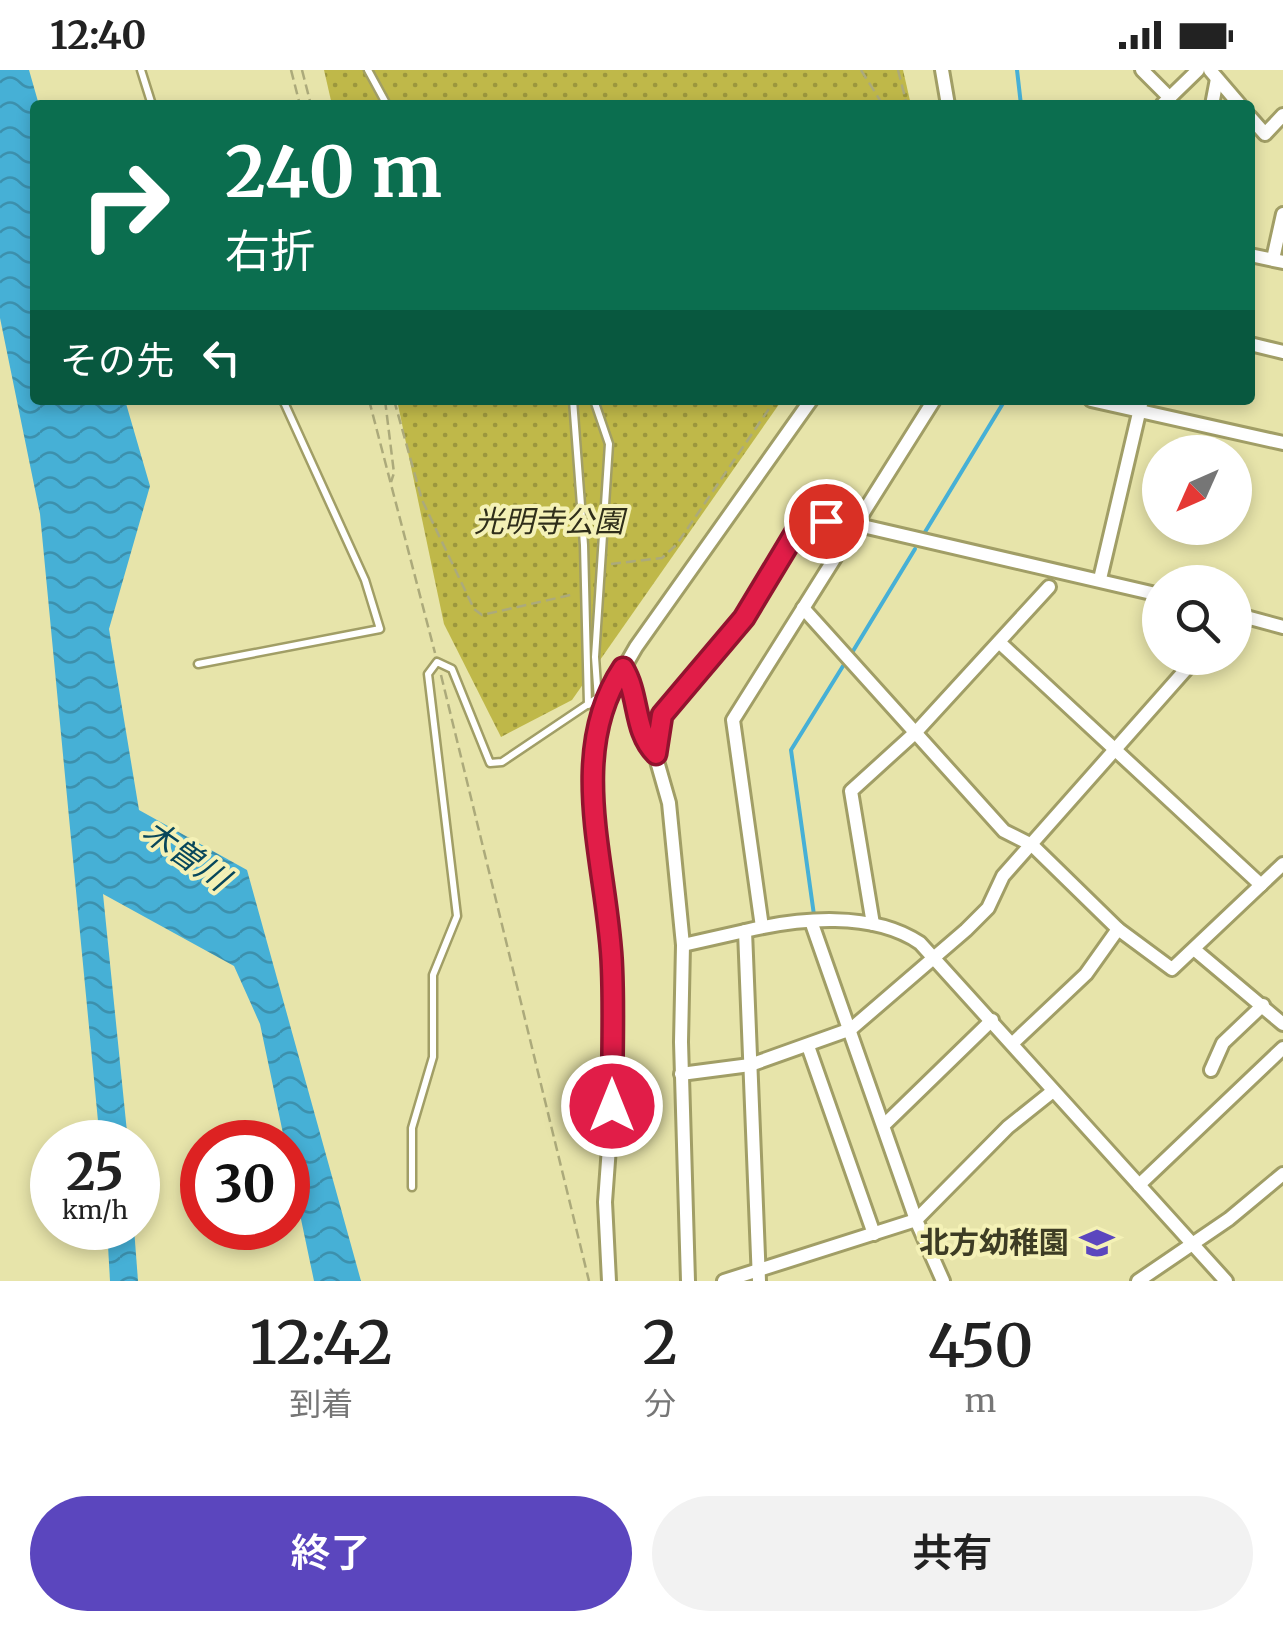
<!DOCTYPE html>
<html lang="ja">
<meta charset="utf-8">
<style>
:root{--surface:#fff;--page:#f2f2f2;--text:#222;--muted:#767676;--accent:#5b46be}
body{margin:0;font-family:Merriweather,"Noto Sans JP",serif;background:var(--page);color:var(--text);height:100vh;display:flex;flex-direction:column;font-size:38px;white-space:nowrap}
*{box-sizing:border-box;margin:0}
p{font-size:32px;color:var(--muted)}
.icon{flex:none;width:55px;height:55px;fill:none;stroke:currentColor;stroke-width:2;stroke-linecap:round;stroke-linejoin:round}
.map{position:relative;height:1211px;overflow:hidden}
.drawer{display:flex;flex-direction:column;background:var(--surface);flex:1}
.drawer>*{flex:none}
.top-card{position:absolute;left:30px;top:30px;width:1225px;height:305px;border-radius:10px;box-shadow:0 5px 15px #0003;background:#0b6e4f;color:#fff;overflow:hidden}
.needle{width:65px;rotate:225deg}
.buttons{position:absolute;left:1142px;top:365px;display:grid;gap:20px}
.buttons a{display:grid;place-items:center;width:110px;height:110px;border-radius:50%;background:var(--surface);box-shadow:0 5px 15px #0003;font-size:50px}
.speed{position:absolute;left:30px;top:1050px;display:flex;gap:20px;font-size:50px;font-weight:700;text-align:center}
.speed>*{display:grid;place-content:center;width:130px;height:130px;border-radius:50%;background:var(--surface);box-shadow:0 5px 15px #0003;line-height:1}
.speed small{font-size:25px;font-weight:400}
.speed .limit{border:15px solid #d22;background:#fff;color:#111}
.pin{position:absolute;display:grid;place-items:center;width:85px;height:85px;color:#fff;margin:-42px;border:5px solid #fff;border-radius:50%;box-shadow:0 2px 10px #0007}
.me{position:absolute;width:110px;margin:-55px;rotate:0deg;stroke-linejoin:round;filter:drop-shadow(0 0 8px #0008)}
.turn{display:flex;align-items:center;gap:35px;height:210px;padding:0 30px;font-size:45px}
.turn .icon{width:130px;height:130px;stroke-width:2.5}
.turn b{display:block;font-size:70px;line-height:85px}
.then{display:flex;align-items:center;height:95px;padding:0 30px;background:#0003;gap:20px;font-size:38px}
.eta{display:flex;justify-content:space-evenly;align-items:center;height:170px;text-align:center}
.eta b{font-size:60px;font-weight:600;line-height:70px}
.primary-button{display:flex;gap:20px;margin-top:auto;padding:20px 30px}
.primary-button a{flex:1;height:115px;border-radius:60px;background:var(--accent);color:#fff;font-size:40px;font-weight:600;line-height:115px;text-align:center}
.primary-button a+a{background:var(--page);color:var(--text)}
.status{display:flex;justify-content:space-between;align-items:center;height:70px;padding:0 50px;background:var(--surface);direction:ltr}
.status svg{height:28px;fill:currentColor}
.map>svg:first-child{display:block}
.park{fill:url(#park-dots)}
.water{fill:url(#water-waves)}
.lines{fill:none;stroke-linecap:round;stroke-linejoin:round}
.stream{stroke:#46b0d6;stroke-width:4}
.service-casing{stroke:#a19e66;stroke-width:11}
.minor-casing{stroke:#a19e66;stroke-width:18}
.path{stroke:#acaa7b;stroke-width:2.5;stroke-dasharray:10 5;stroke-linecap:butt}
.service{stroke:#fff;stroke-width:6}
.minor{stroke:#fff;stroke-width:12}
.route-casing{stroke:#92132f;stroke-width:25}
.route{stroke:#e11d48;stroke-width:18}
.labels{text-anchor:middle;stroke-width:8;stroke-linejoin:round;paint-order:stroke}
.park-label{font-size:30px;font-style:italic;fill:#2f2e1a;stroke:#f4f1b6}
.poi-label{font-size:30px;font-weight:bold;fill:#3d3c24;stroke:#f4f1b6;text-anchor:end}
.water-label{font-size:32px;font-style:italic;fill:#08475b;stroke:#f4f1b6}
</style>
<div class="status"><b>12:40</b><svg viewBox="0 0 49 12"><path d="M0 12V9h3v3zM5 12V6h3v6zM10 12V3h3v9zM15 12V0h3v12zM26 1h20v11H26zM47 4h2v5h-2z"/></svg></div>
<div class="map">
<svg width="1283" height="1211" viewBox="0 0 1283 1211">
<defs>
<pattern id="park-dots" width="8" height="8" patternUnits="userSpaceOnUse" patternTransform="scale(2.5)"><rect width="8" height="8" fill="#bfb849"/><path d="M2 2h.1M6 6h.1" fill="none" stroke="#9c973d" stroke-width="1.8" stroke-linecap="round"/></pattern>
<pattern id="water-waves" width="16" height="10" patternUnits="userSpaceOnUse" patternTransform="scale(2.5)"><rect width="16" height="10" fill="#46b0d6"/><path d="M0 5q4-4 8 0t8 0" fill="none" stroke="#3c90ad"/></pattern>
</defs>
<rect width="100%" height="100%" fill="#e7e4aa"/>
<!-- park -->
<g class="park">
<polygon points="324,0 903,0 911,35 332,35"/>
<polygon points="397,330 782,330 572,630 501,667 444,554"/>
</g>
<!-- water -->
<g class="water">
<polygon points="0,0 29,0 39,35 35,35 35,330 125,330 150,416 109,559 139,740 247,800 361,1211 314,1211 260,954 234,896 103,824 128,1072 100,1072 40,444 0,248"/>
<polygon points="107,1158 134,1158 138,1211 110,1211"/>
</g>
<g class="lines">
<!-- stream -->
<g class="stream">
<polyline points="1017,0 1021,35"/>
<polyline points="922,467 1005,330"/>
<polyline points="850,586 915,479"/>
<polyline points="814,845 791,680 843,596"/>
</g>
<!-- service casing -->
<g class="service-casing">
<g id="service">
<polyline points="141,0 152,35"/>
<polyline points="368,0 387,35"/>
<polyline points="573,330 584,475 588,635"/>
<polyline points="594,330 609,374 595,587 598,630"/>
<polyline points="198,594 380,559 365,510 283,330"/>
<polyline points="412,1117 412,1058 433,987 433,905 457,846 428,604 437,592 452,599 490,693 502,692 597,628"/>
</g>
</g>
<!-- minor casing -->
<g class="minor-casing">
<g id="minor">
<polyline points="942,0 948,35"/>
<polyline points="1142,0 1170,28"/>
<polyline points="1210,0 1240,35"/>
<polyline points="1162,35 1198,0"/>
<polyline points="1212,35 1217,9"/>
<polyline points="1250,47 1265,64 1283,45"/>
<polyline points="1250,185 1283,192"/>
<polyline points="1273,189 1283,144"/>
<polyline points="1250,274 1283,282"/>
<polyline points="1091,330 1283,373"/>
<polyline points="1100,509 1142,330"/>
<polyline points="803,538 1004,761 1032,775 1118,859 1172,899 1283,794"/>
<polyline points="1235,544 1283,557"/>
<polyline points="999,572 1261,815"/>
<polyline points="623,598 631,611 643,671 655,684 669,733 683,875 681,972 688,1211"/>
<polyline points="655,684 662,645 744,548 800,455 854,454 1160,525"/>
<polyline points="811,851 916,1150 943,1211"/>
<polyline points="873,854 851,721 916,662 1049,517"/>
<polyline points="762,857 733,650 934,330"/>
<polyline points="683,875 745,861"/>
<polyline points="1195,880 1283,954"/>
<polyline points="1014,972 1086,904 1118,859"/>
<polyline points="808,976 874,1164"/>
<polyline points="1211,1000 1223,973 1263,935"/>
<polyline points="681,1004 750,995 851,959 966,860 988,838 1003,806 1196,588"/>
<polyline points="885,1054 992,950"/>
<polyline points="1139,1115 1283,978"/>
<polyline points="609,1211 605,1132 612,1036 612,898 597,762 593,671 606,629 636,577 811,330"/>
<polyline points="724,1211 916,1150 1008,1057 1053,1021"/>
<path d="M759 1211 745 861C799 848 873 841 920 873L1226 1211"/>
<polyline points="1138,1211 1229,1149 1283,1104"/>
</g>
</g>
<!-- path -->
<g class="path">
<polyline points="291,0 300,35"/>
<polyline points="302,0 311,35"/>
<polyline points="861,0 883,35"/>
<polyline points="898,0 907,35"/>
<polyline points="369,330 435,583"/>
<polyline points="385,330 394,403 391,412"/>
<polyline points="394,330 422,430 474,539 482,545 575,524"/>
<polyline points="611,494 662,488 677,474 775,330"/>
<polyline points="441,605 589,1211"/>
</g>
<!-- service -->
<use href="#service" class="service"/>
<!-- minor -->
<use href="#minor" class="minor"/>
</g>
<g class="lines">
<!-- route casing -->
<g class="route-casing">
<path id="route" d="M612 1036C612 990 614 943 612 898 609 801 564 686 623 598 640 626 633 661 656 684L662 645 744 548 800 455 826 451"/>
</g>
<!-- route -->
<use href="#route" class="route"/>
</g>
<!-- icons -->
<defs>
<g id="school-bare" transform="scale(2.7)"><path d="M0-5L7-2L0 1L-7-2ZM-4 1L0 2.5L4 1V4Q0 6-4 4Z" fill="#5b46be" stroke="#f4f1b6" stroke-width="2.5" paint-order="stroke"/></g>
</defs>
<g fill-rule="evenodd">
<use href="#school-bare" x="1097" y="1173"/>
</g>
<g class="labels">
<!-- park labels -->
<g class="park-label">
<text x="549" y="462">光明寺公園</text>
</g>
<!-- poi labels -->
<g class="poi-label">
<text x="1069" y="1183">北方幼稚園</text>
</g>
<!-- water labels -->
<g class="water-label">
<text transform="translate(186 785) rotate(35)" y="11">木曽川</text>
</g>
</g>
</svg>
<div class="buttons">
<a><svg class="needle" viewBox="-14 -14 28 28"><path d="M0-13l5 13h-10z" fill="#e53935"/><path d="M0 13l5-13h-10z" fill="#767676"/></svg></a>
<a><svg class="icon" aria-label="search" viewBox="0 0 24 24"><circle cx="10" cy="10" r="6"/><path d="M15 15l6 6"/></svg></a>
</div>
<div class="speed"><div>25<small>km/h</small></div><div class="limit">30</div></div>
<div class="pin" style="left:826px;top:451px;background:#d93025"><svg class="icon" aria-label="arrive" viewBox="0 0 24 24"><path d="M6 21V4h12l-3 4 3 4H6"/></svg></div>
<svg class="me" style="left:612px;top:1036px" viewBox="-20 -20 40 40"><circle r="17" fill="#e11d48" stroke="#fff" stroke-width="3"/><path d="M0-11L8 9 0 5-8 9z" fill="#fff"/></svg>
<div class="top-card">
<div class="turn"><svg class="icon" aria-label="right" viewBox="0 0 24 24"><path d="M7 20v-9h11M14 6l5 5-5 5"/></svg><div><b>240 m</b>右折</div></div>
<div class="then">その先<svg class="icon" aria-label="left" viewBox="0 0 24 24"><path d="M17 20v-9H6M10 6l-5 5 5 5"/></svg></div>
</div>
</div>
<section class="drawer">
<div class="eta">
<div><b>12:42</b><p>到着</p></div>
<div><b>2</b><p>分</p></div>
<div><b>450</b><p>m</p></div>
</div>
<div class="primary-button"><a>終了</a><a>共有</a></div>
</section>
